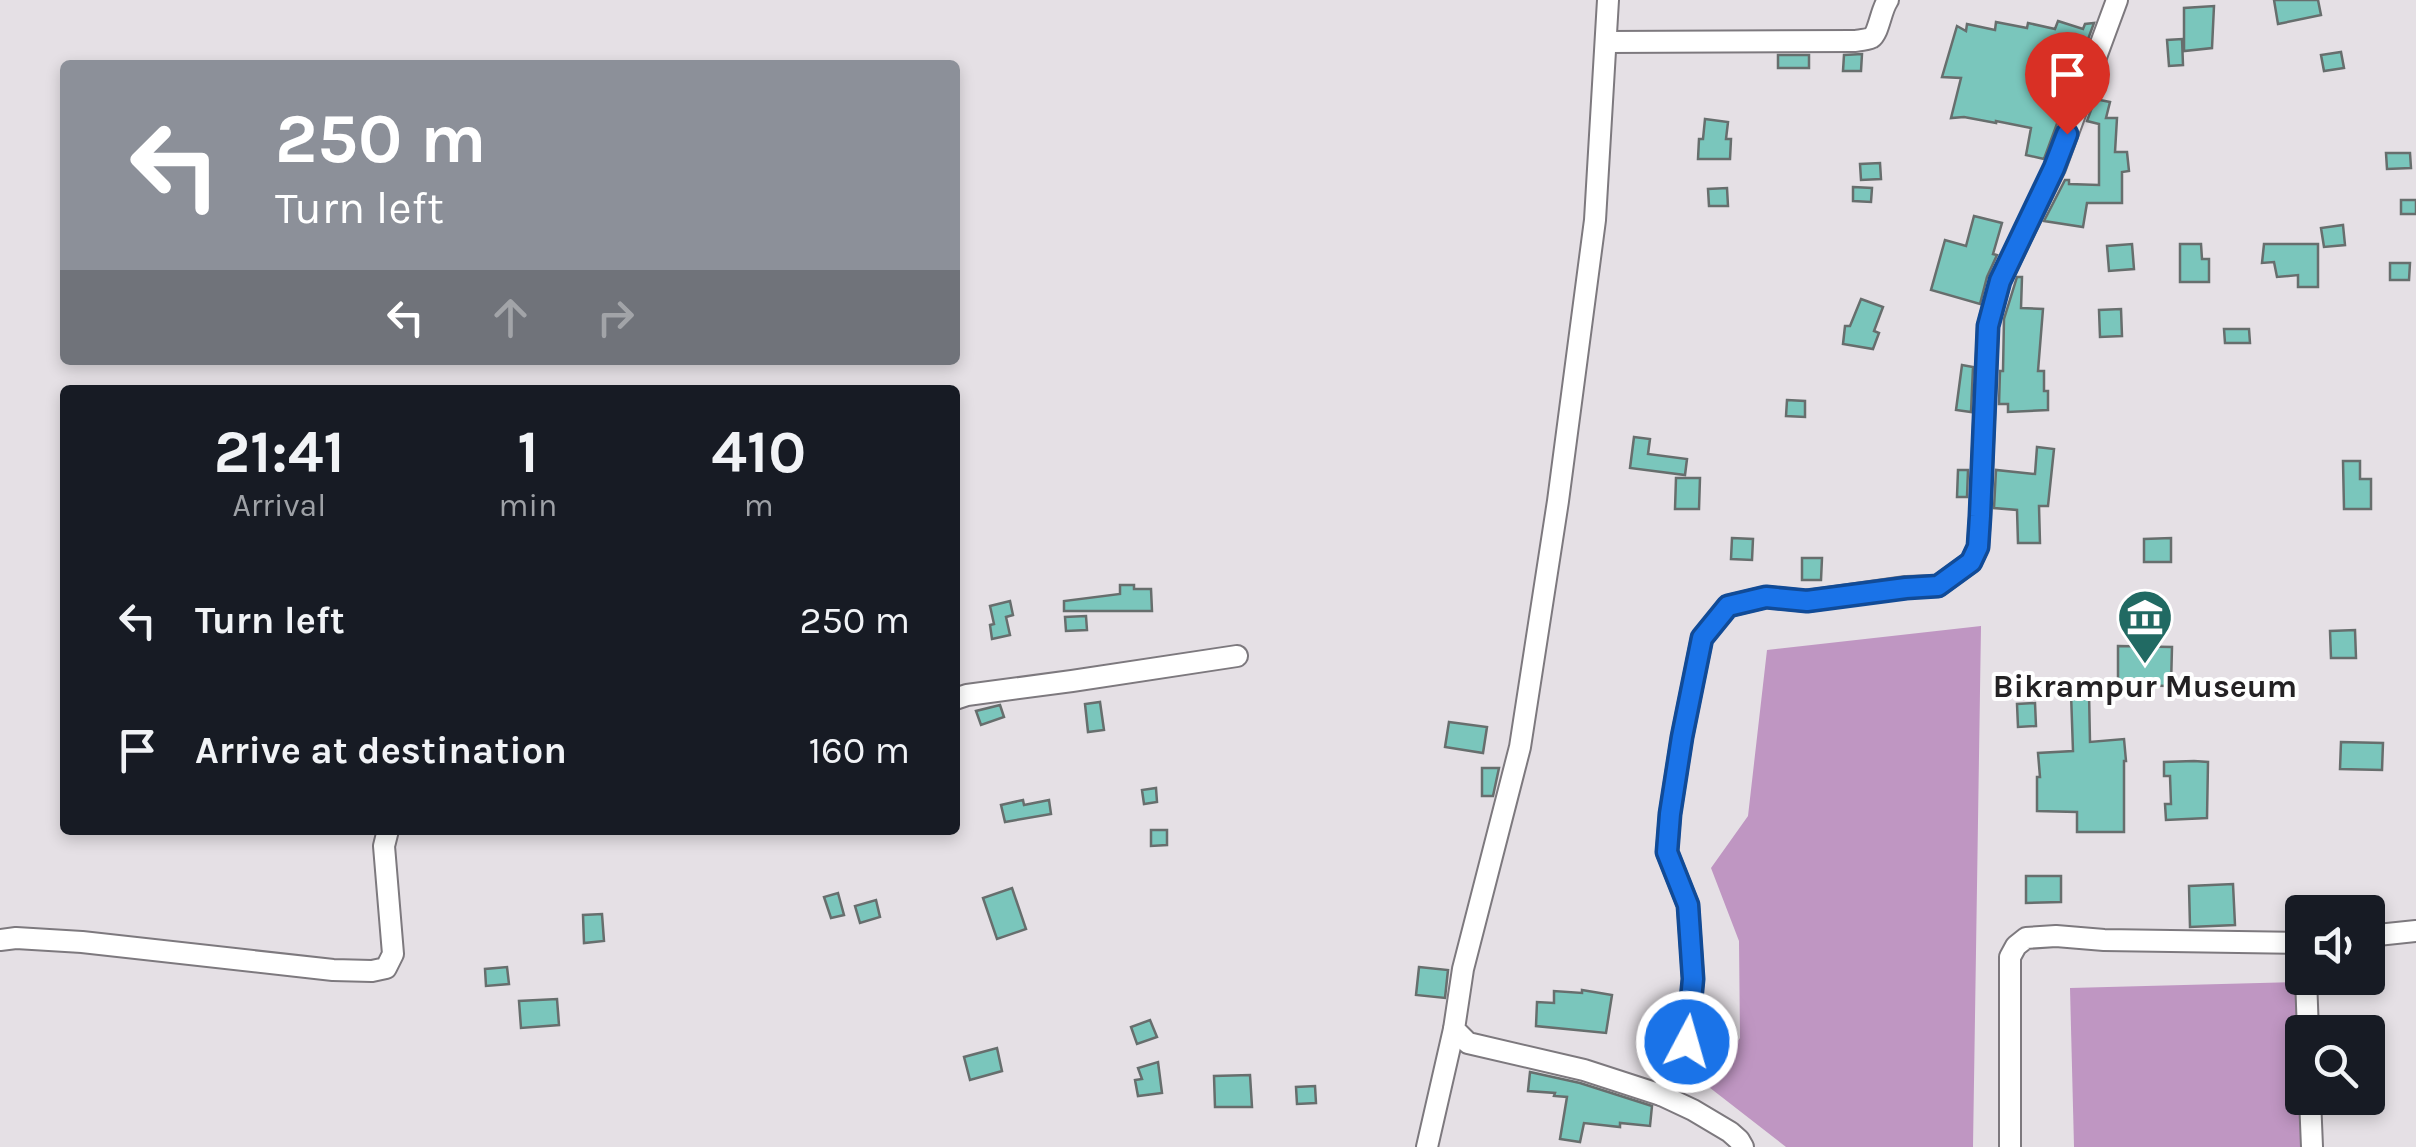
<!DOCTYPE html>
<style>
:root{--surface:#171b24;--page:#242831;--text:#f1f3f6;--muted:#9ea1a6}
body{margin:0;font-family:Karla,sans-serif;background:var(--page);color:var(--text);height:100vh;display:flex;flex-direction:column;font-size:38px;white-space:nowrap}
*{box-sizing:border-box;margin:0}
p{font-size:32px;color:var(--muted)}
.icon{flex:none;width:55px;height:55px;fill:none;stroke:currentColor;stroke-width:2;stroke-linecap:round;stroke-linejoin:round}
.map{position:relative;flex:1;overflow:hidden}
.sheet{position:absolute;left:60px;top:385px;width:900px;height:450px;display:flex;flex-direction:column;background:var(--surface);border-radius:10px;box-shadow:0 5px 15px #0003}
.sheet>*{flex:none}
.top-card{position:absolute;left:60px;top:60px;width:900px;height:305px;border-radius:10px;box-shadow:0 5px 15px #0003;background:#8c9099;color:#fff;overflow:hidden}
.tools{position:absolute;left:2285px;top:895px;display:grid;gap:20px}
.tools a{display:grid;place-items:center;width:100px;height:100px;border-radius:10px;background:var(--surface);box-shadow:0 5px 15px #0003;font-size:50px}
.pin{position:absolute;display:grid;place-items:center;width:85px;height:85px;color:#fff;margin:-102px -42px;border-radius:50% 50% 50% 0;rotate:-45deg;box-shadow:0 0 10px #0007}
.pin .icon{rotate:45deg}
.me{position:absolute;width:110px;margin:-55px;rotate:6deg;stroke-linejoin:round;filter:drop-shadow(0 0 8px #0008)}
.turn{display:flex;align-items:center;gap:35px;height:210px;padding:0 50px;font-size:45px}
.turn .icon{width:130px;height:130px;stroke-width:2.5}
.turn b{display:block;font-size:70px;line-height:85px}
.lanes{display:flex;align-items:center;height:95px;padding:0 50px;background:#0003;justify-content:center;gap:50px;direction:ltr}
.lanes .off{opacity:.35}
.eta{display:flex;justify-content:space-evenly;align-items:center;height:170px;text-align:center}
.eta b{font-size:60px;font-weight:700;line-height:70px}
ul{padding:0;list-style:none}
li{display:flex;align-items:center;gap:30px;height:130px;padding:0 50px}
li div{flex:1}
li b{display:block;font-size:38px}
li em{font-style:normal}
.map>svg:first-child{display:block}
.water{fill:#bf96c2}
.building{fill:#7ac6bc;stroke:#676e6d;stroke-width:2.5}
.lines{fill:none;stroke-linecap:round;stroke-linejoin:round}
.street-casing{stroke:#7d797e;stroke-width:24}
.street{stroke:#fff;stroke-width:20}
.route-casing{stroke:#114b97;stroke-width:25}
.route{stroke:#1a73e8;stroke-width:18}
.labels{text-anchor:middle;stroke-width:8;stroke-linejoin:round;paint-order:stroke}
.poi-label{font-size:32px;font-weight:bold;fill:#242224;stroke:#fff}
</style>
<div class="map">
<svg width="2416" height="1147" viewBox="0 0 2416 1147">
<rect width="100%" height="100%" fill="#e5e0e5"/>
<!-- water -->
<g class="water">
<polygon points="1981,626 1973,1147 1786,1147 1705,1084 1740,1038 1739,941 1711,868 1748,816 1767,650"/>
<polygon points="2299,982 2303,1147 2074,1147 2070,988"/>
</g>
<!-- building -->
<g class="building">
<polygon points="2274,0 2318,0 2321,15 2278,24"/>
<polygon points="2214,6 2212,48 2184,51 2184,8"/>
<polygon points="2058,21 2083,29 2085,24 2094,23 2044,159 2026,155 2031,128 1996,121 1996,123 1964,117 1951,118 1961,78 1942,77 1957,26 1966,31 1967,24 1995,30 1996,22 2027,28 2028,23 2055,29"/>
<polygon points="2182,39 2183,65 2169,66 2167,40"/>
<polygon points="2341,52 2344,68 2324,71 2321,55"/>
<polygon points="1862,54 1861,71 1843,71 1844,55"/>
<rect x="1778" y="55" width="31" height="13"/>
<polygon points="2095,99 2110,102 2106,118 2117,118 2115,152 2127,152 2129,171 2122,172 2122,203 2087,203 2083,227 2044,221 2065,180 2069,180 2069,184 2099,185 2099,124 2087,121"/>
<polygon points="1705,119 1728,122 1726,139 1731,139 1730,159 1698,159 1699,139 1703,139"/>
<polygon points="2386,153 2410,153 2411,168 2387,169"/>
<polygon points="1880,163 1881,179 1861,180 1860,164"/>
<polygon points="1853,187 1872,188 1871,202 1853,201"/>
<polygon points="1727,188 1728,206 1709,206 1708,189"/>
<rect x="2401" y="200" width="15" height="14"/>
<polygon points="1974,216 2002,223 1993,254 1997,255 1987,277 1980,304 1931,290 1945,240 1966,246"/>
<polygon points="2343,225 2345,245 2324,247 2321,228"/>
<polygon points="2132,244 2134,269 2109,271 2107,246"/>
<polygon points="2180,244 2201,244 2202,259 2209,259 2209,282 2180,282"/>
<polygon points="2264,244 2318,244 2318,287 2298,287 2298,275 2277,277 2274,262 2262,263"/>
<polygon points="2390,263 2410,263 2409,280 2390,280"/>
<polygon points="2017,277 2022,277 2021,308 2043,309 2038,371 2044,371 2044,391 2048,391 2048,410 2008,412 2008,404 1999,404 2000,371 2003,371 2004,319"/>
<polygon points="1861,299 1883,307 1874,331 1879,333 1873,349 1843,344 1845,326 1850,326"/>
<polygon points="2121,309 2122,336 2100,337 2099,310"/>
<polygon points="2224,329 2249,329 2250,343 2225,343"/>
<polygon points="1962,365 1973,367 1971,412 1956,410"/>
<polygon points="1787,400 1805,401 1805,417 1786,416"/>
<polygon points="1634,437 1650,439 1648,454 1687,459 1685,475 1630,468"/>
<polygon points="2037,447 2054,449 2048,506 2039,506 2040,543 2018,543 2017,510 1994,508 1996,470 2035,474"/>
<polygon points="2343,461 2360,461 2360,479 2371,479 2371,509 2344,509"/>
<polygon points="1958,470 1968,470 1967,497 1957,497"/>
<polygon points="1676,478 1700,478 1699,509 1675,509"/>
<polygon points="1732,538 1753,539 1752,560 1731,559"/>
<polygon points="2171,538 2171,562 2144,562 2144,539"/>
<polygon points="1802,558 1822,558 1821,580 1802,580"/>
<polygon points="1120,585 1134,585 1134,589 1151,589 1152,611 1064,611 1064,601 1120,594"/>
<polygon points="1010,601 1013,615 1006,617 1010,635 992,639 990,625 994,624 990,606"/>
<polygon points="1086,616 1087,630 1066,631 1065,617"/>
<polygon points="2355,630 2356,658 2331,658 2330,631"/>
<polygon points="2118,646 2172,647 2171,686 2118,685"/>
<polygon points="2089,692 2090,742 2124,739 2126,761 2124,761 2124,832 2077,832 2077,812 2037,811 2037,777 2040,777 2038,753 2073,751 2071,693"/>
<polygon points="1100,702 1104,730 1088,732 1085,704"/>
<polygon points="2035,703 2036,726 2018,727 2017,704"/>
<polygon points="1000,705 1004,717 981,725 976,711"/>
<polygon points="1449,722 1487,727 1483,753 1445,747"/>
<polygon points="2341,742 2383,743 2382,770 2340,769"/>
<polygon points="2194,761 2208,762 2207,818 2166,820 2165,804 2171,804 2170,776 2164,776 2164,762"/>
<polygon points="1482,768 1499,768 1493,796 1482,796"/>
<polygon points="1156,788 1157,802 1144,804 1142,790"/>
<polygon points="1023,800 1024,805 1049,800 1051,814 1005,822 1001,805"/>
<polygon points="1151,830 1167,830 1167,845 1151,846"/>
<polygon points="2026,876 2061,876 2061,902 2026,903"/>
<polygon points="2233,884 2235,925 2190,927 2189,886"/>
<polygon points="1012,888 1026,929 997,939 983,898"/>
<polygon points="838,893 844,915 831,918 824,897"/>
<polygon points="876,900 880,917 860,923 855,906"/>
<polygon points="602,914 604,941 584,943 583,915"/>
<polygon points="507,967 509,984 486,986 485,969"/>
<polygon points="1419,967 1448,970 1445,998 1416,995"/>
<polygon points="1582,990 1612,995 1606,1033 1536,1026 1537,1002 1554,1003 1554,991 1582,993"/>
<polygon points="557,999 559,1025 521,1028 519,1001"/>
<polygon points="1150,1020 1157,1037 1137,1044 1131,1027"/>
<polygon points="997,1048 1002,1071 970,1080 964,1057"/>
<polygon points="1158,1062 1162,1093 1138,1096 1135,1080 1142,1079 1138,1068"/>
<polygon points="1530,1072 1580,1083 1652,1106 1650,1126 1620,1123 1620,1127 1584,1123 1580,1142 1560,1139 1567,1097 1554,1096 1555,1093 1528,1091"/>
<polygon points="1250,1075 1252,1107 1215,1107 1214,1076"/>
<polygon points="1315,1086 1316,1103 1297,1104 1296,1087"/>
</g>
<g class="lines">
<!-- street casing -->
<g class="street-casing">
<g id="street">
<polyline points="1608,0 1595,220 1558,501 1520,747 1463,969 1454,1029 1468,1043 1584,1070 1661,1095 1693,1110 1730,1132 1739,1140 1743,1147"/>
<path d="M1607 42 1854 41C1855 41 1870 39 1871 38 1879 33 1881 9 1888 0"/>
<polyline points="955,699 967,695 1072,681 1237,656"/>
<polyline points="2368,936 2416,931"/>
<polyline points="0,940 16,938 82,942 333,970 372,971 386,968 393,954 384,846 388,830"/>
<polyline points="2306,978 2308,1032"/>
<polyline points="1661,1095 1687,1042 1693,979 1688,905 1667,852 1670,814 1682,737 1702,638 1728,606 1766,597 1807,601 1906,587 1938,586 1971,562 1978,547 1980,517 1988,326 2000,281 2055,168 2117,0"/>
<polyline points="2310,1098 2312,1147"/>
<polyline points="1427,1147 1454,1029"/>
<polyline points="2010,1147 2010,957 2016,946 2026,938 2056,936 2104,940 2297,943 2302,948"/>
</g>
</g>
<!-- street -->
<use href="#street" class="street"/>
</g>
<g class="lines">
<!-- route casing -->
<g class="route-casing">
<polyline id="route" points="1687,1042 1693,979 1688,905 1667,852 1670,814 1682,737 1702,638 1728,606 1766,597 1807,601 1906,588 1938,586 1971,562 1978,547 1980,516 1988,326 2000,281 2054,168 2067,134"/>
</g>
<!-- route -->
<use href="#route" class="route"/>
</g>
<!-- icons -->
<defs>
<g id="museum-pin" transform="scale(2.875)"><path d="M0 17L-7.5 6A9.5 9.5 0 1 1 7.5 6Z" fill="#216a63" stroke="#fff"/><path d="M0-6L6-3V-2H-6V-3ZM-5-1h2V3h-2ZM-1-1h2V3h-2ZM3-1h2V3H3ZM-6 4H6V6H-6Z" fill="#fff"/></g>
</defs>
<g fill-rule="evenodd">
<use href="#museum-pin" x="2145" y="617"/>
</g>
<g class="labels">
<!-- poi labels -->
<g class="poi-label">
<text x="2145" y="697">Bikrampur Museum</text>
</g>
</g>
</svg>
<div class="tools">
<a><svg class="icon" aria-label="sound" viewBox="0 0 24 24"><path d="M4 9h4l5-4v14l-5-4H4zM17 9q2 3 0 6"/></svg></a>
<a><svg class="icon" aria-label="search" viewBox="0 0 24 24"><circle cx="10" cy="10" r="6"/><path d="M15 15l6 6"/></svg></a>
</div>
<div class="pin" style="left:2067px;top:134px;background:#d93025"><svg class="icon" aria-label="arrive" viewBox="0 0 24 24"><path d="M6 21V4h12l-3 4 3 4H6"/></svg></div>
<svg class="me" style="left:1687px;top:1042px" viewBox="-20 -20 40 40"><circle r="17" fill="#1a73e8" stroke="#fff" stroke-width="3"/><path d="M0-11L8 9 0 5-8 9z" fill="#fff"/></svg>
<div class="top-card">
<div class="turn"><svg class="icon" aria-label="left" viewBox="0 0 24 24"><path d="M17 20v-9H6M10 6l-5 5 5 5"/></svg><div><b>250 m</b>Turn left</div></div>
<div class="lanes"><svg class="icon" aria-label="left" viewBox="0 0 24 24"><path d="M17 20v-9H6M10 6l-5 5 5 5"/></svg><svg class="icon off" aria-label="ahead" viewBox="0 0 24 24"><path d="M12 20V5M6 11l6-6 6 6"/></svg><svg class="icon off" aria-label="right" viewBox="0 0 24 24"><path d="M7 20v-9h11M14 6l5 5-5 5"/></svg></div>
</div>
<section class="sheet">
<div class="eta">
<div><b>21:41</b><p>Arrival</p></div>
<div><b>1</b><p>min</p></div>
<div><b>410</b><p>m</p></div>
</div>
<ul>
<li><svg class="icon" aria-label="left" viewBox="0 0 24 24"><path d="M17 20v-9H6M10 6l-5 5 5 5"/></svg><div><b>Turn left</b></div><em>250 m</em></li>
<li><svg class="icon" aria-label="arrive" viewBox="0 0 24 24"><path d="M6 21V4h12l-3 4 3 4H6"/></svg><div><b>Arrive at destination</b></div><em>160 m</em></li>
</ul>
</section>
</div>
